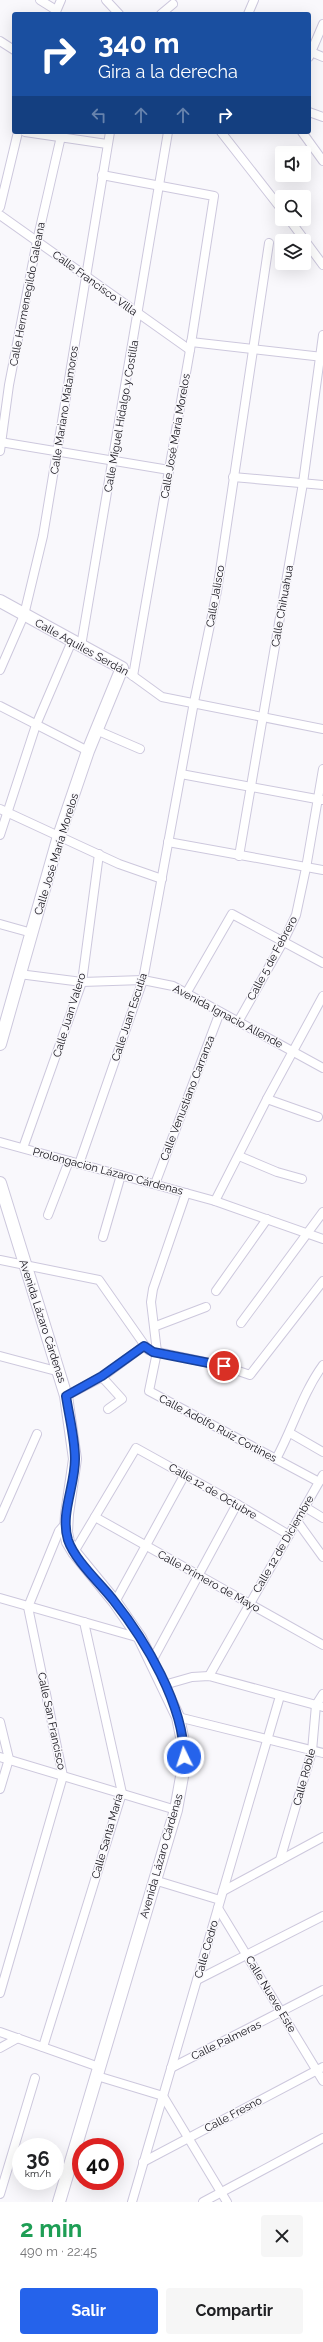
<!DOCTYPE html>
<html lang="es">
<meta charset="utf-8">
<style>
:root{--surface:#fff;--page:#f6f6f6;--text:#202124;--muted:#757577;--accent:#2563eb}
body{margin:0;font-family:Raleway,sans-serif;background:var(--page);color:var(--text);height:100vh;display:flex;flex-direction:column;font-size:15px;white-space:nowrap}
*{box-sizing:border-box;margin:0}
p{font-size:13px;color:var(--muted)}
.icon{flex:none;width:22px;height:22px;fill:none;stroke:currentColor;stroke-width:2;stroke-linecap:round;stroke-linejoin:round}
.map{position:relative;height:2202px;overflow:hidden}
.panel{display:flex;flex-direction:column;background:var(--surface);flex:1}
.panel>*{flex:none}
.hud{position:absolute;left:12px;top:12px;width:299px;height:122px;border-radius:4px;box-shadow:0 4px 16px #0002;background:#1a4fa0;color:#fff;overflow:hidden}
.buttons{position:absolute;left:275px;top:146px;display:grid;gap:8px}
.buttons a{display:grid;place-items:center;width:36px;height:36px;border-radius:4px;background:var(--surface);box-shadow:0 4px 16px #0002;font-size:20px}
.speed{position:absolute;left:12px;top:2138px;display:flex;gap:8px;font-size:20px;font-weight:700;text-align:center}
.speed>*{display:grid;place-content:center;width:52px;height:52px;border-radius:50%;background:var(--surface);box-shadow:0 4px 16px #0002;line-height:1}
.speed small{font-size:10px;font-weight:400}
.speed .limit{border:6px solid #d22;background:#fff;color:#111}
.pin{position:absolute;display:grid;place-items:center;width:34px;height:34px;color:#fff;margin:-17px;border:2px solid #fff;border-radius:50%;box-shadow:0 1px 4px #0007}
.me{position:absolute;width:44px;margin:-22px;rotate:356deg;stroke-linejoin:round;filter:drop-shadow(0 0 3px #0008)}
.turn{display:flex;align-items:center;gap:14px;height:84px;padding:0 20px;font-size:18px}
.turn .icon{width:52px;height:52px;stroke-width:2.5}
.turn b{display:block;font-size:28px;line-height:34px}
.lanes{display:flex;align-items:center;height:38px;padding:0 20px;background:#0003;justify-content:center;gap:20px;direction:ltr}
.lanes .off{opacity:.35}
.round{display:grid;place-items:center;flex:none;width:42px;height:42px;border-radius:4px;background:var(--page)}
.head{display:flex;align-items:center;justify-content:space-between;height:68px;padding:0 20px}
h1{font-size:24px;font-weight:700;line-height:30px;color:#1e9e55}
.button{display:flex;gap:8px;margin-top:auto;padding:8px 20px}
.button a{flex:1;height:46px;border-radius:4px;background:var(--accent);color:#fff;font-size:16px;font-weight:700;line-height:46px;text-align:center}
.button a+a{background:var(--page);color:var(--text)}
.map>svg:first-child{display:block}
.lines{fill:none;stroke-linecap:round;stroke-linejoin:round}
.street-casing{stroke:#cdc8dd;stroke-width:10}
.secondary-casing{stroke:#cdc8dd;stroke-width:14}
.street{stroke:#fff;stroke-width:8}
.secondary{stroke:#fff;stroke-width:12}
.route-casing{stroke:#184099;stroke-width:10}
.route{stroke:#2563eb;stroke-width:7}
.labels{text-anchor:middle;stroke-width:3;stroke-linejoin:round;paint-order:stroke}
.street-label{font-size:11px;fill:#110f16;stroke:#f9f8fc}
</style>
<div class="map">
<svg width="323" height="2202" viewBox="0 0 323 2202">
<rect width="100%" height="100%" fill="#f9f8fc"/>
<g class="lines">
<!-- street casing -->
<g class="street-casing">
<g id="street">
<polyline points="40,0 56,10"/>
<polyline points="106,0 119,14"/>
<polyline points="55,14 61,0"/>
<polyline points="161,14 173,4"/>
<polyline points="248,14 254,0"/>
<polyline points="0,41 14,50"/>
<polyline points="311,52 323,57"/>
<polyline points="309,57 323,24"/>
<polyline points="309,112 323,117"/>
<polyline points="25,132 107,144"/>
<polyline points="221,132 282,210"/>
<polyline points="302,132 323,161"/>
<polyline points="102,175 214,196 190,350 133,676"/>
<polyline points="0,207 18,132"/>
<polyline points="0,215 190,350"/>
<polyline points="289,219 323,265"/>
<polyline points="191,342 323,357"/>
<polyline points="0,442 169,470"/>
<polyline points="0,451 9,385 37,241 62,132"/>
<polyline points="233,477 323,485"/>
<polyline points="81,646 168,132"/>
<polyline points="0,670 24,615 43,536 110,132"/>
<polyline points="129,673 162,697 323,729"/>
<polyline points="0,706 88,751"/>
<polyline points="96,730 140,749"/>
<polyline points="181,774 322,800"/>
<polyline points="0,809 119,864 162,879"/>
<polyline points="0,835 36,725 72,641"/>
<polyline points="168,842 323,870"/>
<polyline points="239,856 303,483 323,335"/>
<polyline points="0,924 32,933"/>
<polyline points="19,974 82,982 143,980 173,986 323,1068"/>
<polyline points="187,992 232,914 323,963"/>
<polyline points="238,1022 283,942 296,915 306,868 323,769"/>
<polyline points="267,1099 318,1117"/>
<polyline points="0,1142 215,1201 323,1239"/>
<polyline points="23,1148 82,982 99,854"/>
<polyline points="239,1156 277,1172 302,1179"/>
<polyline points="79,1164 143,980 194,702 217,591 269,243"/>
<polyline points="155,1184 220,1012"/>
<polyline points="186,1193 153,1289 151,1302 157,1352 149,1391 319,1482"/>
<polyline points="215,1201 267,1099 323,996"/>
<polyline points="48,1215 69,1161"/>
<polyline points="103,1237 121,1175"/>
<polyline points="0,1260 99,1280 148,1350 224,1366 250,1375 323,1281"/>
<polyline points="216,1291 267,1219"/>
<polyline points="241,1323 323,1212"/>
<polyline points="156,1326 206,1307"/>
<polyline points="0,1356 60,1372"/>
<polyline points="102,1377 122,1399 108,1409"/>
<polyline points="66,1396 102,1377 144,1346"/>
<polyline points="290,1433 323,1452"/>
<path d="M276 1459C293 1428 302 1394 323 1365"/>
<polyline points="305,1507 323,1518"/>
<polyline points="95,1517 323,1645"/>
<polyline points="0,1518 37,1434"/>
<polyline points="297,1521 323,1557"/>
<polyline points="74,1552 136,1448 237,1504 289,1535"/>
<polyline points="0,1598 140,1638"/>
<polyline points="115,1602 185,1474"/>
<polyline points="152,1661 237,1504"/>
<polyline points="209,1676 323,1475"/>
<polyline points="164,1685 192,1677 209,1676 323,1707"/>
<polyline points="178,1717 323,1753"/>
<polyline points="0,1722 9,1759 0,1789"/>
<polyline points="0,1757 176,1810"/>
<polyline points="280,1860 312,1751 316,1705 323,1694"/>
<polyline points="154,1880 220,1900"/>
<polyline points="223,1891 323,1837"/>
<polyline points="218,1908 323,2081"/>
<polyline points="197,1980 323,1916"/>
<polyline points="0,1993 63,1776 28,1607 59,1531 66,1523"/>
<polyline points="0,2032 99,2067"/>
<polyline points="43,2047 122,1793 84,1622"/>
<polyline points="0,2048 18,2038"/>
<polyline points="171,2068 323,1990"/>
<polyline points="97,2076 163,2096 227,2202"/>
<polyline points="143,2162 323,2067"/>
<polyline points="0,2194 35,2078"/>
<polyline points="132,2202 280,1696"/>
<polyline points="203,2202 323,2138"/>
</g>
</g>
<!-- secondary casing -->
<g class="secondary-casing">
<g id="secondary">
<polyline points="0,601 122,668 88,751 59,836 0,1044"/>
<polyline points="0,1183 66,1396 75,1459 67,1514 66,1532 68,1542 74,1552 115,1602 140,1638 178,1717 183,1742 183,1771 176,1810 59,2202"/>
</g>
</g>
<!-- street -->
<use href="#street" class="street"/>
<!-- secondary -->
<use href="#secondary" class="secondary"/>
</g>
<g class="lines">
<!-- route casing -->
<g class="route-casing">
<path id="route" d="M184 1757C184 1705 145 1640 114 1601 101 1584 75 1561 68 1540 60 1514 75 1486 75 1459 75 1439 69 1416 66 1396L102 1376 144 1346 153 1352 224 1366"/>
</g>
<!-- route -->
<use href="#route" class="route"/>
</g>
<g class="labels">
<!-- street labels -->
<g class="street-label">
<text transform="translate(95 283) rotate(36)" y="4">Calle Francisco Villa</text>
<text transform="translate(27 294) rotate(-79)" y="4">Calle Hermenegildo Galeana</text>
<text transform="translate(64 410) rotate(-81)" y="4">Calle Mariano Matamoros</text>
<text transform="translate(121 416) rotate(-80)" y="4">Calle Miguel Hidalgo y Costilla</text>
<text transform="translate(175 436) rotate(-80)" y="4">Calle José María Morelos</text>
<text transform="translate(215 596) rotate(-80)" y="4">Calle Jalisco</text>
<text transform="translate(282 606) rotate(-80)" y="4">Calle Chihuahua</text>
<text transform="translate(82 647) rotate(29)" y="4">Calle Aquiles Serdán</text>
<text transform="translate(56 854) rotate(-73)" y="4">Calle José María Morelos</text>
<text transform="translate(272 958) rotate(-62)" y="4">Calle 5 de Febrero</text>
<text transform="translate(69 1015) rotate(-73)" y="4">Calle Juan Valero</text>
<text transform="translate(228 1016) rotate(28)" y="4">Avenida Ignacio Allende</text>
<text transform="translate(129 1017) rotate(-72)" y="4">Calle Juan Escutia</text>
<text transform="translate(187 1098) rotate(-69)" y="4">Calle Venustiano Carranza</text>
<text transform="translate(108 1171) rotate(15)" y="4">Prolongación Lázaro Cárdenas</text>
<text transform="translate(43 1321) rotate(72)" y="4">Avenida Lázaro Cárdenas</text>
<text transform="translate(218 1428) rotate(28)" y="4">Calle Adolfo Ruiz Cortines</text>
<text transform="translate(213 1491) rotate(30)" y="4">Calle 12 de Octubre</text>
<text transform="translate(283 1544) rotate(-60)" y="4">Calle 12 de Diciembre</text>
<text transform="translate(209 1581) rotate(29)" y="4">Calle Primero de Mayo</text>
<text transform="translate(52 1721) rotate(78)" y="4">Calle San Francisco</text>
<text transform="translate(304 1777) rotate(-75)" y="4">Calle Roble</text>
<text transform="translate(107 1836) rotate(-74)" y="4">Calle Santa María</text>
<text transform="translate(161 1856) rotate(-74)" y="4">Avenida Lázaro Cárdenas</text>
<text transform="translate(206 1949) rotate(-74)" y="4">Calle Cedro</text>
<text transform="translate(271 1994) rotate(59)" y="4">Calle Nueve Este</text>
<text transform="translate(226 2040) rotate(-26)" y="4">Calle Palmeras</text>
<text transform="translate(233 2114) rotate(-28)" y="4">Calle Fresno</text>
</g>
</g>
</svg>
<div class="buttons">
<a><svg class="icon" aria-label="sound" viewBox="0 0 24 24"><path d="M4 9h4l5-4v14l-5-4H4zM17 9q2 3 0 6"/></svg></a>
<a><svg class="icon" aria-label="search" viewBox="0 0 24 24"><circle cx="10" cy="10" r="6"/><path d="M15 15l6 6"/></svg></a>
<a><svg class="icon" aria-label="layers" viewBox="0 0 24 24"><path d="M12 4l9 5-9 5-9-5zM3 14l9 5 9-5"/></svg></a>
</div>
<div class="speed"><div>36<small>km/h</small></div><div class="limit">40</div></div>
<div class="pin" style="left:224px;top:1366px;background:#d93025"><svg class="icon" aria-label="arrive" viewBox="0 0 24 24"><path d="M6 21V4h12l-3 4 3 4H6"/></svg></div>
<svg class="me" style="left:184px;top:1757px" viewBox="-20 -20 40 40"><circle r="17" fill="#2563eb" stroke="#fff" stroke-width="3"/><path d="M0-11L8 9 0 5-8 9z" fill="#fff"/></svg>
<div class="hud">
<div class="turn"><svg class="icon" aria-label="right" viewBox="0 0 24 24"><path d="M7 20v-9h11M14 6l5 5-5 5"/></svg><div><b>340 m</b>Gira a la derecha</div></div>
<div class="lanes"><svg class="icon off" aria-label="left" viewBox="0 0 24 24"><path d="M17 20v-9H6M10 6l-5 5 5 5"/></svg><svg class="icon off" aria-label="ahead" viewBox="0 0 24 24"><path d="M12 20V5M6 11l6-6 6 6"/></svg><svg class="icon off" aria-label="ahead" viewBox="0 0 24 24"><path d="M12 20V5M6 11l6-6 6 6"/></svg><svg class="icon" aria-label="right" viewBox="0 0 24 24"><path d="M7 20v-9h11M14 6l5 5-5 5"/></svg></div>
</div>
</div>
<section class="panel">
<div class="head"><div><h1>2 min</h1><p>490 m · 22:45</p></div><a class="round"><svg class="icon" aria-label="close" viewBox="0 0 24 24"><path d="M6 6l12 12M18 6L6 18"/></svg></a></div>
<div class="button"><a>Salir</a><a>Compartir</a></div>
</section>
